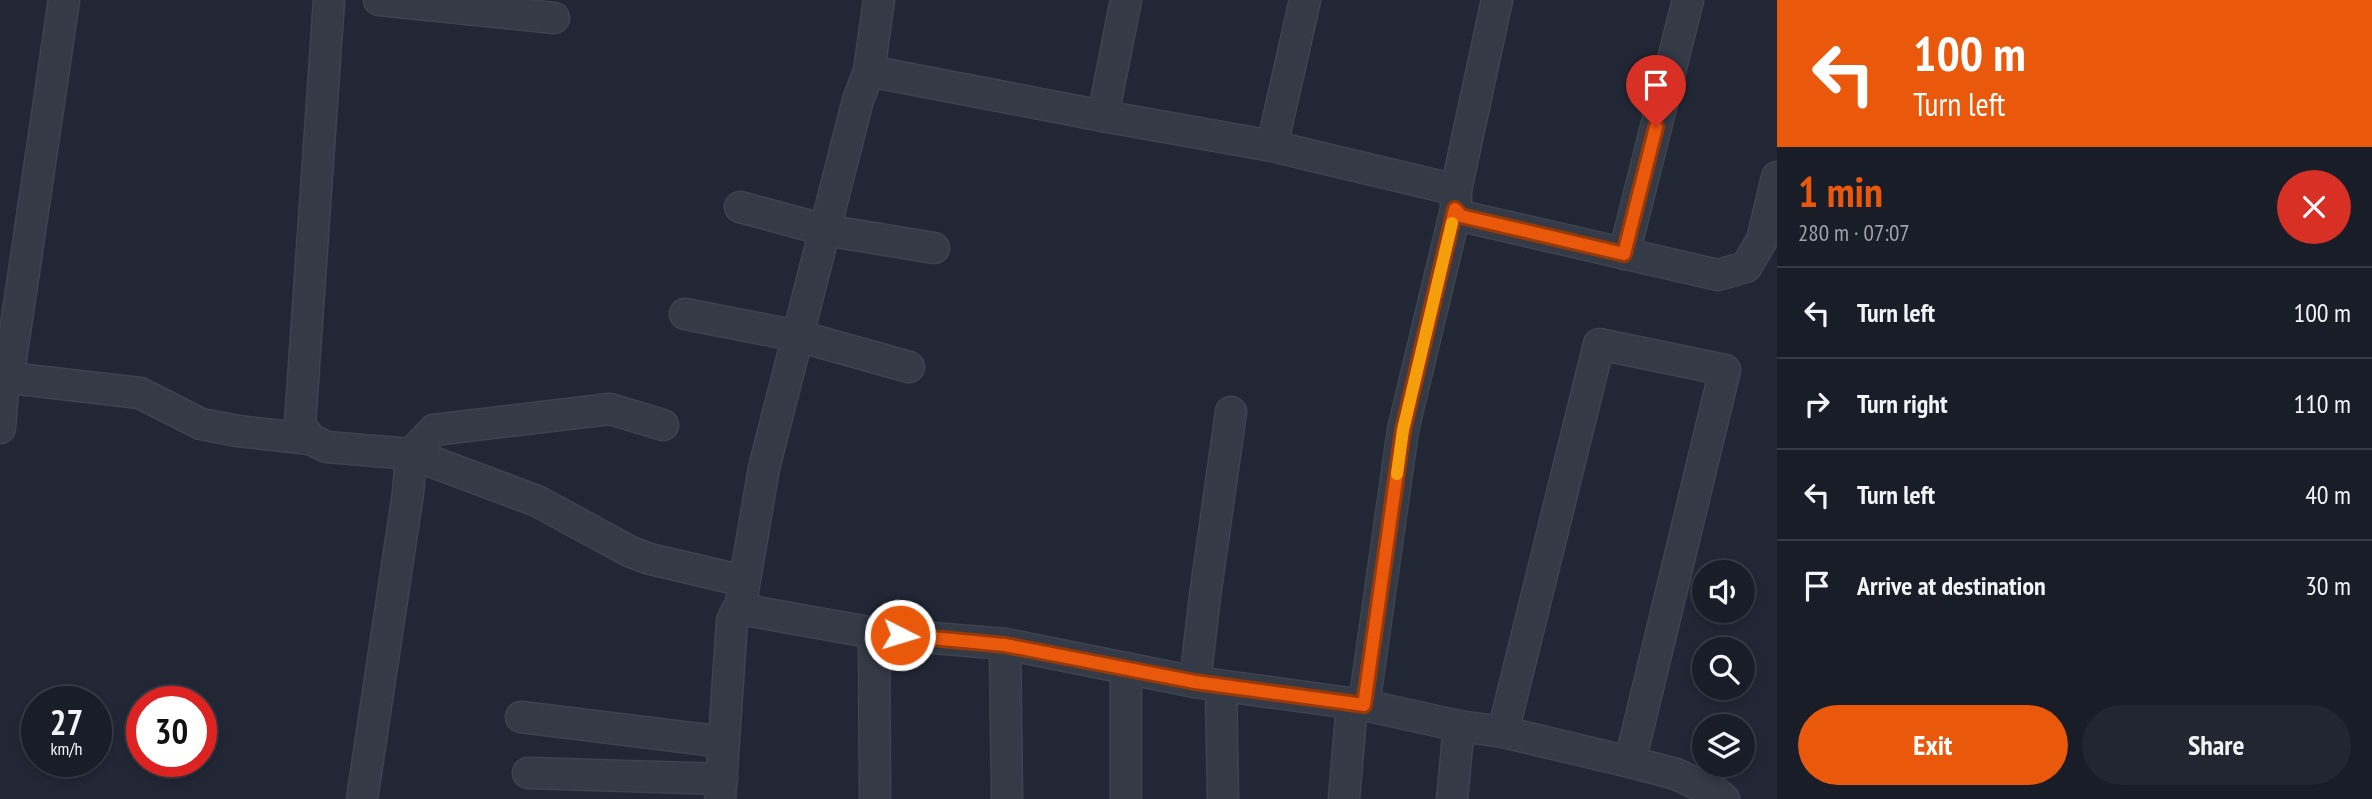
<!DOCTYPE html>
<meta charset="utf-8">
<style>
:root{--surface:#191d28;--page:#222630;--text:#f1f3f6;--muted:#9fa2a8;--line:#373b45;--accent:#ea580c}
body{margin:0;font-family:"PT Sans Narrow",sans-serif;background:var(--page);color:var(--text);height:100vh;display:flex;flex-direction:column;font-size:26px;white-space:nowrap}
*{box-sizing:border-box;margin:0}
p{font-size:23px;color:var(--muted)}
.icon{flex:none;width:38px;height:38px;fill:none;stroke:currentColor;stroke-width:2;stroke-linecap:round;stroke-linejoin:round}
.map{position:relative;flex:1;overflow:hidden}
.details{display:flex;flex-direction:column;background:var(--surface);width:595px}
.details>*{flex:none}
.guide{background:#ea580c;color:#fff;overflow:hidden}
.buttons{position:absolute;left:1692px;top:560px;display:grid;gap:14px}
.buttons a{display:grid;place-items:center;width:63px;height:63px;border-radius:50%;background:var(--surface);box-shadow:0 4px 10px #0003,0 0 0 2px var(--line);font-size:35px}
.speed{position:absolute;left:21px;top:686px;display:flex;gap:14px;font-size:35px;font-weight:700;text-align:center}
.speed>*{display:grid;place-content:center;width:91px;height:91px;border-radius:50%;background:var(--surface);box-shadow:0 4px 10px #0003,0 0 0 2px var(--line);line-height:1}
.speed small{font-size:18px;font-weight:400}
.speed .limit{border:10px solid #d22;background:#fff;color:#111}
.pin{position:absolute;display:grid;place-items:center;width:60px;height:60px;color:#fff;margin:-72px -30px;border-radius:50% 50% 50% 0;rotate:-45deg;box-shadow:0 0 7px #0007}
.pin .icon{rotate:45deg}
.me{position:absolute;width:77px;margin:-38px;rotate:95deg;stroke-linejoin:round;filter:drop-shadow(0 0 5px #0008)}
.turn{display:flex;align-items:center;gap:24px;height:147px;padding:0 21px;font-size:32px}
.turn .icon{width:91px;height:91px;stroke-width:2.5}
.turn b{display:block;font-size:49px;line-height:60px}
.round{display:grid;place-items:center;flex:none;width:74px;height:74px;border-radius:37px;background:var(--page)}
.head{display:flex;align-items:center;justify-content:space-between;height:119px;padding:0 21px}
h1{font-size:42px;font-weight:800;line-height:52px;color:var(--accent)}
.button{display:flex;gap:14px;margin-top:auto;padding:14px 21px}
.button a{flex:1;height:80px;border-radius:42px;background:var(--accent);color:#fff;font-size:28px;font-weight:800;line-height:80px;text-align:center}
.button a+a{background:var(--page);color:var(--text)}
ul{padding:0;list-style:none}
li{display:flex;align-items:center;gap:21px;height:91px;padding:0 21px;border-top:2px solid var(--line)}
li div{flex:1}
li b{display:block;font-size:26px}
li em{font-style:normal}
main{display:flex;flex:1;min-height:0}
.map>svg:first-child{display:block}
.lines{fill:none;stroke-linecap:round;stroke-linejoin:round}
.minor-casing{stroke:#3e4350;stroke-width:33}
.minor{stroke:#343a46;stroke-width:30}
.route-casing{stroke:#983908;stroke-width:18}
.route{stroke:#ea580c;stroke-width:12}
.slow{stroke:#f59e0b;stroke-width:12}
</style>
<main>
<div class="map">
<svg width="1777" height="799" viewBox="0 0 1777 799">
<rect width="100%" height="100%" fill="#212735"/>
<g class="lines">
<!-- minor casing -->
<g class="minor-casing">
<g id="minor">
<polyline points="379,0 554,18"/>
<polyline points="869,71 1103,116 1272,146 1456,190 1456,209 1461,216 1718,275 1746,267 1762,240 1777,177"/>
<polyline points="1103,116 1126,0"/>
<polyline points="1272,146 1305,0"/>
<polyline points="1456,190 1497,0"/>
<polyline points="740,207 825,230 934,248"/>
<polyline points="1624,254 1688,0"/>
<polyline points="685,314 798,336 909,367"/>
<polyline points="0,377 140,393 201,424 238,431 310,439 327,447 411,454 537,501 631,552 650,559 744,581"/>
<polyline points="0,428 4,376 10,366 64,0"/>
<polyline points="310,439 300,424 329,0"/>
<polyline points="740,609 874,633 1005,644 1195,682 1364,705 1459,726 1503,732 1630,762 1676,774 1716,793 1724,799"/>
<polyline points="874,633 875,799"/>
<polyline points="1005,644 1007,799"/>
<polyline points="1195,682 1205,596 1231,412"/>
<polyline points="1221,686 1223,799"/>
<polyline points="1364,705 1403,430 1456,209"/>
<polyline points="521,717 724,742"/>
<polyline points="1503,732 1599,344 1725,370 1630,762"/>
<polyline points="528,773 722,779"/>
<polyline points="362,799 408,493 411,454 434,430 610,409 663,425"/>
<polyline points="720,799 732,621 737,610 740,609 764,468 858,100 869,71 879,0"/>
<polyline points="1126,799 1126,668"/>
<polyline points="1344,799 1352,704"/>
<polyline points="1452,799 1459,726"/>
</g>
</g>
<!-- minor -->
<use href="#minor" class="minor"/>
</g>
<g class="lines">
<!-- route casing -->
<g class="route-casing">
<polyline id="route" points="900,635 1005,645 1195,682 1364,705 1403,430 1455,209 1461,216 1624,254 1656,127"/>
</g>
<!-- route -->
<use href="#route" class="route"/>
<!-- slow -->
<polyline class="slow" points="1397,474 1403,430 1452,223"/>
</g>
</svg>
<div class="buttons">
<a><svg class="icon" aria-label="sound" viewBox="0 0 24 24"><path d="M4 9h4l5-4v14l-5-4H4zM17 9q2 3 0 6"/></svg></a>
<a><svg class="icon" aria-label="search" viewBox="0 0 24 24"><circle cx="10" cy="10" r="6"/><path d="M15 15l6 6"/></svg></a>
<a><svg class="icon" aria-label="layers" viewBox="0 0 24 24"><path d="M12 4l9 5-9 5-9-5zM3 14l9 5 9-5"/></svg></a>
</div>
<div class="speed"><div>27<small>km/h</small></div><div class="limit">30</div></div>
<div class="pin" style="left:1656px;top:127px;background:#d93025"><svg class="icon" aria-label="arrive" viewBox="0 0 24 24"><path d="M6 21V4h12l-3 4 3 4H6"/></svg></div>
<svg class="me" style="left:900px;top:635px" viewBox="-20 -20 40 40"><circle r="17" fill="#ea580c" stroke="#fff" stroke-width="3"/><path d="M0-11L8 9 0 5-8 9z" fill="#fff"/></svg>
</div>
<section class="details">
<div class="guide">
<div class="turn"><svg class="icon" aria-label="left" viewBox="0 0 24 24"><path d="M17 20v-9H6M10 6l-5 5 5 5"/></svg><div><b>100 m</b>Turn left</div></div>
</div>
<div class="head"><div><h1>1 min</h1><p>280 m · 07:07</p></div><a class="round" style="background:#d93025;color:#fff"><svg class="icon" aria-label="close" viewBox="0 0 24 24"><path d="M6 6l12 12M18 6L6 18"/></svg></a></div>
<ul>
<li><svg class="icon" aria-label="left" viewBox="0 0 24 24"><path d="M17 20v-9H6M10 6l-5 5 5 5"/></svg><div><b>Turn left</b></div><em>100 m</em></li>
<li><svg class="icon" aria-label="right" viewBox="0 0 24 24"><path d="M7 20v-9h11M14 6l5 5-5 5"/></svg><div><b>Turn right</b></div><em>110 m</em></li>
<li><svg class="icon" aria-label="left" viewBox="0 0 24 24"><path d="M17 20v-9H6M10 6l-5 5 5 5"/></svg><div><b>Turn left</b></div><em>40 m</em></li>
<li><svg class="icon" aria-label="arrive" viewBox="0 0 24 24"><path d="M6 21V4h12l-3 4 3 4H6"/></svg><div><b>Arrive at destination</b></div><em>30 m</em></li>
</ul>
<div class="button"><a>Exit</a><a>Share</a></div>
</section>
</main>
